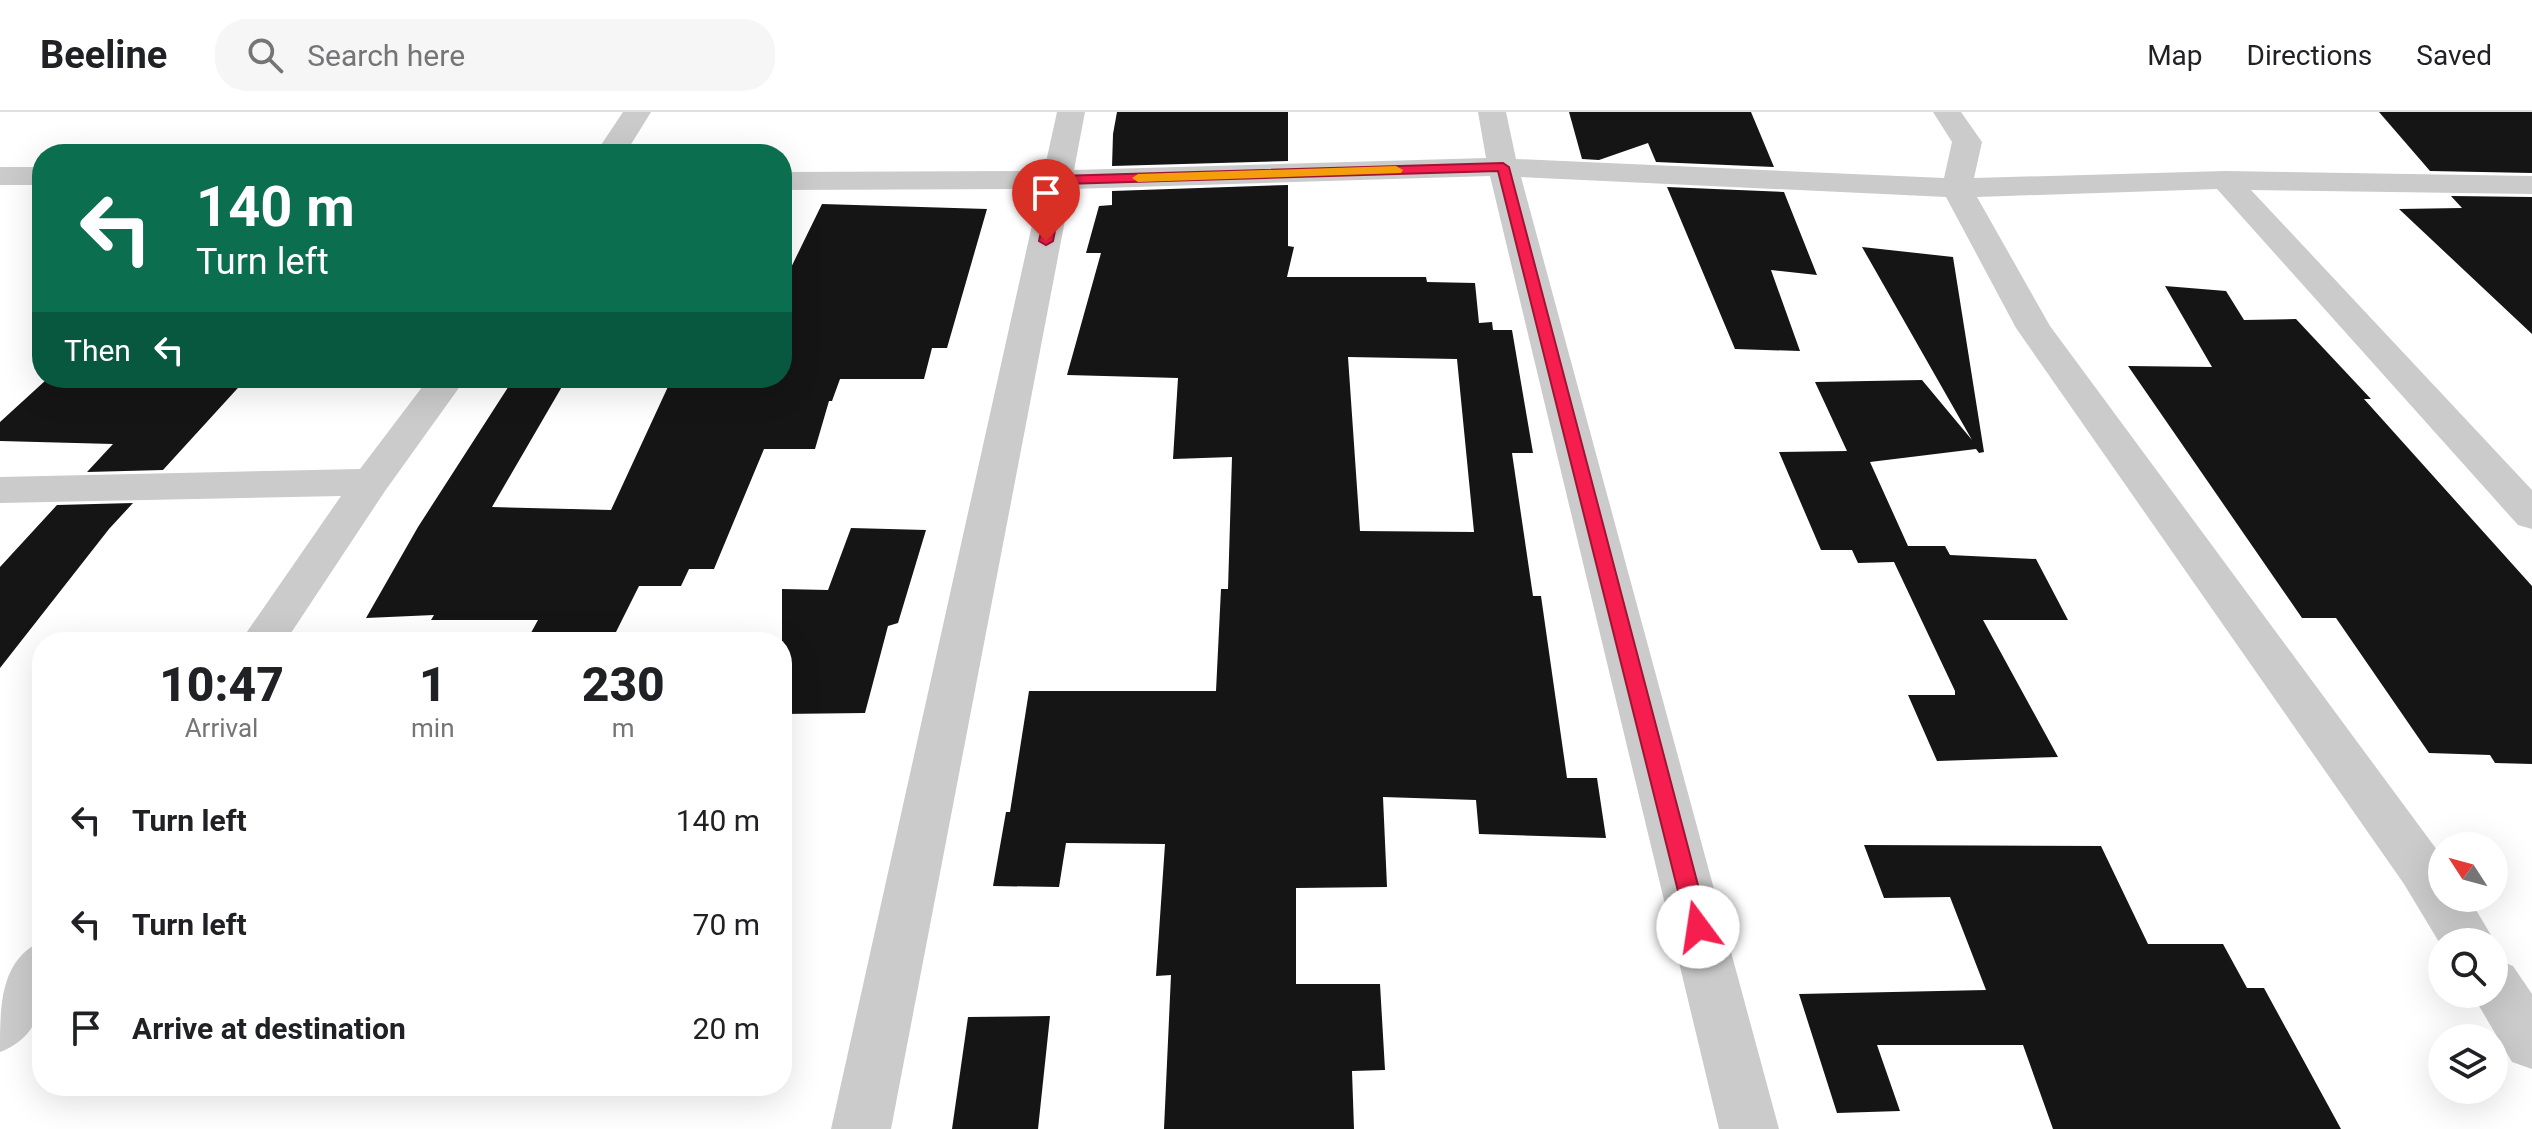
<!DOCTYPE html>
<style>
:root{--surface:#fff;--page:#f6f6f6;--text:#202124;--muted:#757577;--line:#e0e0e0}
body{margin:0;font-family:Roboto,sans-serif;background:var(--page);color:var(--text);height:100vh;display:flex;flex-direction:column;font-size:30px;white-space:nowrap}
*{box-sizing:border-box;margin:0}
p{font-size:26px;color:var(--muted)}
.icon{flex:none;width:44px;height:44px;fill:none;stroke:currentColor;stroke-width:2;stroke-linecap:round;stroke-linejoin:round}
.map{position:relative;flex:1;overflow:hidden}
.sheet{position:absolute;left:32px;top:520px;width:760px;height:464px;display:flex;flex-direction:column;background:var(--surface);border-radius:32px;box-shadow:0 8px 32px #0002}
.sheet>*{flex:none}
.banner{position:absolute;left:32px;top:32px;width:760px;height:244px;border-radius:32px;box-shadow:0 8px 32px #0002;background:#0b6e4f;color:#fff;overflow:hidden}
.needle{width:52px;rotate:306deg}
.controls{position:absolute;left:2428px;top:720px;display:grid;gap:16px}
.controls a{display:grid;place-items:center;width:80px;height:80px;border-radius:50%;background:var(--surface);box-shadow:0 8px 32px #0002;font-size:40px}
.pin{position:absolute;display:grid;place-items:center;width:68px;height:68px;color:#fff;margin:-82px -34px;border-radius:50% 50% 50% 0;rotate:-45deg;box-shadow:0 0 8px #0007}
.pin .icon{rotate:45deg}
.me{position:absolute;width:88px;margin:-44px;rotate:346deg;stroke-linejoin:round;filter:drop-shadow(0 0 6px #0008)}
.turn{display:flex;align-items:center;gap:28px;height:168px;padding:0 32px;font-size:36px}
.turn .icon{width:104px;height:104px;stroke-width:2.5}
.turn b{display:block;font-size:56px;line-height:68px}
.then{display:flex;align-items:center;height:76px;padding:0 32px;background:#0003;gap:16px;font-size:30px}
.eta{display:flex;justify-content:space-evenly;align-items:center;height:136px;text-align:center}
.eta b{font-size:48px;font-weight:800;line-height:56px}
ul{padding:0;list-style:none}
li{display:flex;align-items:center;gap:24px;height:104px;padding:0 32px}
li div{flex:1}
li b{display:block;font-size:30px}
li em{font-style:normal}
header{display:flex;align-items:center;gap:48px;box-sizing:border-box;height:112px;padding:0 40px;background:var(--surface);border-bottom:2px solid var(--line)}
header strong{font-size:38px}
nav{display:flex;gap:44px;margin-inline-start:auto;font-size:28px}
.search{width:560px;height:72px;background:var(--page);display:flex;align-items:center;gap:20px;box-sizing:border-box;padding:0 28px;border-radius:32px;color:var(--muted);font-size:30px}
.map>svg:first-child{display:block}
.building{fill:#151515;fill-rule:evenodd}
.lines{fill:none;stroke-linecap:round;stroke-linejoin:round}
.street{fill:#cbcbcb;fill-rule:evenodd}
.route{fill:#f61e4e;stroke:#a01433;stroke-width:2}
.slow{fill:#f59e0b}
</style>
<header>
<strong>Beeline</strong>
<div class="search"><svg class="icon" aria-label="search" viewBox="0 0 24 24"><circle cx="10" cy="10" r="6"/><path d="M15 15l6 6"/></svg>Search here</div>
<nav><a>Map</a><a>Directions</a><a>Saved</a></nav>
</header>
<div class="map">
<svg width="2532" height="1017" viewBox="0 0 2532 1017">
<rect width="100%" height="100%" fill="#fff"/>
<!-- building -->
<g class="building">
<polygon points="1117,0 1288,0 1288,49 1112,54 1113,22"/>
<polygon points="1569,0 1751,0 1774,55 1656,50 1648,31 1599,48 1582,47"/>
<polygon points="2379,0 2532,0 2532,61 2430,59"/>
<path d="M1288 73V134L1294 135 1287 165H1426L1427 170 1475 171 1479 211 1492 210 1493 218H1512L1533 341H1512L1533 484H1541L1567 666H1597L1606 726 1479 722 1476 688 1383 685 1387 775 1296 776V872H1380L1385 958 1352 959 1354 1017H1164L1171 863 1156 864 1165 732 1066 731 1059 775 993 774 1006 700H1010L1029 579H1216L1221 477H1228L1232 345 1173 347 1178 266 1067 263 1101 141H1086L1099 94 1112 93V79ZM1348 245 1457 247 1474 420 1360 419Z"/>
<polygon points="1667,75 1784,80 1817,163 1771,158 1800,239 1735,237"/>
<polygon points="2451,84 2532,85 2532,222 2399,97 2462,96"/>
<polygon points="822,92 987,97 947,236 932,236 924,267 840,267 832,289 829,289 815,337 764,337 714,457 689,457 681,474 639,474 611,530 526,530 538,508 431,508 434,503 366,506 418,415 514,266 567,266 492,395 611,398 672,266 782,266 782,174"/>
<polygon points="1862,135 1953,145 1984,340 1979,341 1976,337 1870,350 1908,434 1945,434 1950,443 2036,447 2068,508 1983,508 2058,645 1937,649 1908,583 1955,583 1955,579 1894,450 1858,451 1852,438 1821,438 1779,340 1847,339 1815,270 1922,268 1972,328"/>
<polygon points="2165,174 2226,179 2244,208 2296,207 2371,287 2364,287 2532,474 2532,652 2495,651 2490,643 2429,641 2336,506 2302,506 2128,254 2212,255"/>
<polygon points="176,266 247,266 163,358 87,360 113,332 0,329 0,310 46,268 173,269"/>
<polygon points="133,391 109,417 0,556 0,455 57,393"/>
<polygon points="851,416 926,418 898,511 888,514 865,601 782,602 782,477 828,478"/>
<polygon points="1864,733 2101,734 2148,832 2223,832 2247,876 2264,876 2341,1017 2053,1017 2023,933 1877,933 1900,999 1837,1001 1799,882 1986,878 1950,785 1884,786"/>
<polygon points="1050,904 1038,1017 952,1017 968,905"/>
</g>
<g class="lines">
<!-- street -->
<g class="street">
<polygon points="623,0 651,0 625,42 595,42"/>
<polygon points="1057,0 1085,0 1074,58 1486,46 1478,0 1506,0 1516,47 1944,66 1952,30 1933,0 1961,0 1982,30 1974,66 2225,59 2532,64 2532,82 2251,78 2532,378 2532,417 2518,413 2217,77 1977,85 2050,214 2440,742 2442,786 2469,786 2495,830 2494,832 2442,830 2442,835 2404,772 2016,216 1946,85 1521,65 1779,1017 1719,1017 1490,64 1071,77 891,1017 831,1017 1040,77 782,78 782,60 1044,59"/>
<rect x="0" y="55" width="42" height="18"/>
<polygon points="429,266 466,266 385,379 285,530 240,530 341,384 0,391 0,365 360,357"/>
<path d="M42 829C42 875 51 920 0 940 0 893 0 848 42 829Z"/>
<polygon points="2494,846 2513,854 2532,882 2532,957 2512,950 2472,882 2494,882"/>
</g>
</g>
<!-- route -->
<polygon class="route" points="1503,51 1509,55 1709,815 1706,822 1698,825 1690,822 1687,815 1498,59 1064,72 1053,129 1046,133 1039,129 1052,68 1058,64"/>
<!-- slow -->
<polygon class="slow" points="1396,54 1403,58 1401,61 1138,70 1132,66 1138,62"/>
</svg>
<div class="controls">
<a><svg class="needle" viewBox="-14 -14 28 28"><path d="M0-13l5 13h-10z" fill="#e53935"/><path d="M0 13l5-13h-10z" fill="#757577"/></svg></a>
<a><svg class="icon" aria-label="search" viewBox="0 0 24 24"><circle cx="10" cy="10" r="6"/><path d="M15 15l6 6"/></svg></a>
<a><svg class="icon" aria-label="layers" viewBox="0 0 24 24"><path d="M12 4l9 5-9 5-9-5zM3 14l9 5 9-5"/></svg></a>
</div>
<div class="pin" style="left:1046px;top:129px;background:#d93025"><svg class="icon" aria-label="arrive" viewBox="0 0 24 24"><path d="M6 21V4h12l-3 4 3 4H6"/></svg></div>
<svg class="me" style="left:1698px;top:815px" viewBox="-20 -20 40 40"><circle r="19" fill="#fff"/><path d="M0-13L10 11 0 6-10 11z" fill="#f61e4e"/></svg>
<div class="banner">
<div class="turn"><svg class="icon" aria-label="left" viewBox="0 0 24 24"><path d="M17 20v-9H6M10 6l-5 5 5 5"/></svg><div><b>140 m</b>Turn left</div></div>
<div class="then">Then<svg class="icon" aria-label="left" viewBox="0 0 24 24"><path d="M17 20v-9H6M10 6l-5 5 5 5"/></svg></div>
</div>
<section class="sheet">
<div class="eta">
<div><b>10:47</b><p>Arrival</p></div>
<div><b>1</b><p>min</p></div>
<div><b>230</b><p>m</p></div>
</div>
<ul>
<li><svg class="icon" aria-label="left" viewBox="0 0 24 24"><path d="M17 20v-9H6M10 6l-5 5 5 5"/></svg><div><b>Turn left</b></div><em>140 m</em></li>
<li><svg class="icon" aria-label="left" viewBox="0 0 24 24"><path d="M17 20v-9H6M10 6l-5 5 5 5"/></svg><div><b>Turn left</b></div><em>70 m</em></li>
<li><svg class="icon" aria-label="arrive" viewBox="0 0 24 24"><path d="M6 21V4h12l-3 4 3 4H6"/></svg><div><b>Arrive at destination</b></div><em>20 m</em></li>
</ul>
</section>
</div>
